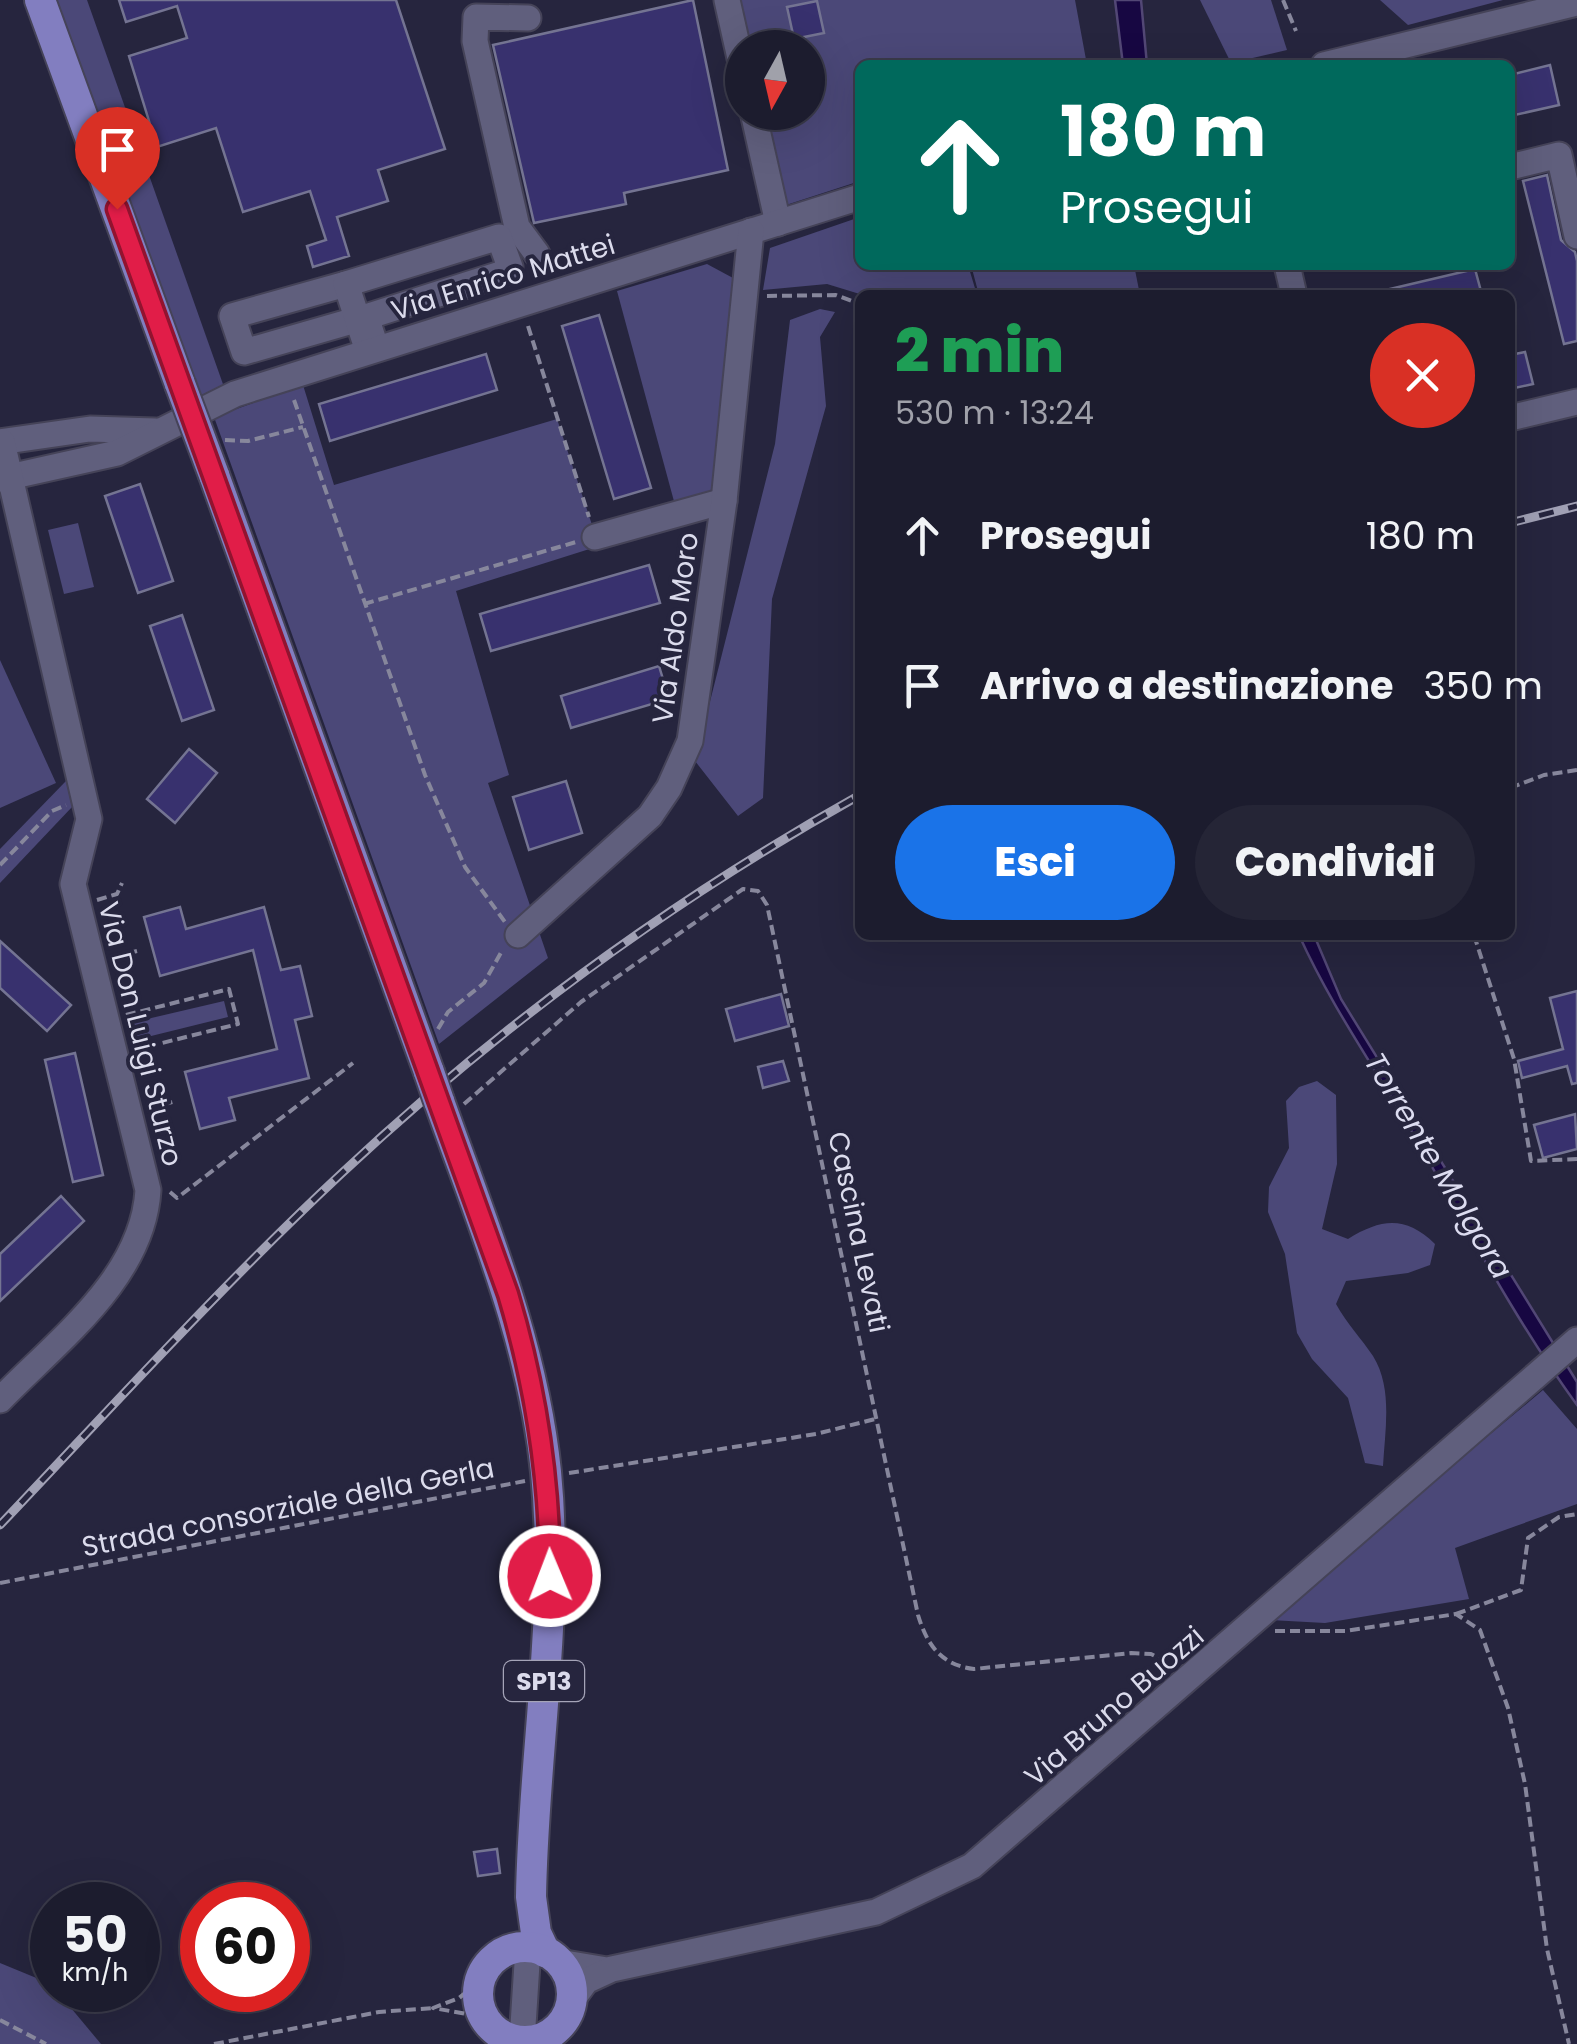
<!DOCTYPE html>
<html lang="it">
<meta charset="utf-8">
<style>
:root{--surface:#1c1c2e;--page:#252536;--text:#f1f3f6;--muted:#a0a1aa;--line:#3a3a4a;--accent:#1a73e8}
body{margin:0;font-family:Poppins,sans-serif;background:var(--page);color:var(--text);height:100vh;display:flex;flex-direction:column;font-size:38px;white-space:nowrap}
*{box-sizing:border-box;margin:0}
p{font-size:32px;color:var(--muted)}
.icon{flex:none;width:55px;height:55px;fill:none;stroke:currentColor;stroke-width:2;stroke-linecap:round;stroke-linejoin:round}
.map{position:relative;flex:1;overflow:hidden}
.side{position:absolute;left:855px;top:290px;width:660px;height:650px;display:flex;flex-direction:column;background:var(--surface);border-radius:15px;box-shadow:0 10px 40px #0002,0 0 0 2px var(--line)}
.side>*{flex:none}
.banner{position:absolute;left:855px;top:60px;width:660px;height:210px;border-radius:15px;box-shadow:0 10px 40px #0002,0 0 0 2px var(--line);background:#00695c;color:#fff;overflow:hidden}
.needle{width:65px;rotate:188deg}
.buttons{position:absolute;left:725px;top:30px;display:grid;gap:20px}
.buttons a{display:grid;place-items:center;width:100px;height:100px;border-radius:50%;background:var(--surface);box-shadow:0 10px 40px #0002,0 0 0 2px var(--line);font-size:50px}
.speed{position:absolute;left:30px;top:1882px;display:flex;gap:20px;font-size:50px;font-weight:700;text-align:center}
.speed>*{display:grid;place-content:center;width:130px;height:130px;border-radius:50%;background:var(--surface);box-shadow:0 10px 40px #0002,0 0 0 2px var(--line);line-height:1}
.speed small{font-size:25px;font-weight:400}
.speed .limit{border:15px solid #d22;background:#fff;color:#111}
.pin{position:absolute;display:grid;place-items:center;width:85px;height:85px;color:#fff;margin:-102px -42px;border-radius:50% 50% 50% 0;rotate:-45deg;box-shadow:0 0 10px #0007}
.pin .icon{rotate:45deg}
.me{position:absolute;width:110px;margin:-55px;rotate:359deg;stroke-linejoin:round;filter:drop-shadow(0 0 8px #0008)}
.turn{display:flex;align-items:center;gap:35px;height:210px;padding:0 40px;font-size:45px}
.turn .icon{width:130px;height:130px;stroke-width:2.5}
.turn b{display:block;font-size:70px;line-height:85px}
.round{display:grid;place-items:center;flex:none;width:105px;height:105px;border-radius:52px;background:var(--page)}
.summary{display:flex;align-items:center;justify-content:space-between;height:170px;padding:0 40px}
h1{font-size:60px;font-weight:800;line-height:75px;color:#1e9e55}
.primary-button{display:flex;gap:20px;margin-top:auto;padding:20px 40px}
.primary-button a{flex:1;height:115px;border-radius:60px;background:var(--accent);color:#fff;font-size:40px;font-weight:800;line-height:115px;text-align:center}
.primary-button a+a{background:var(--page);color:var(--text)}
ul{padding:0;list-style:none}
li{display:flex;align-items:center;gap:30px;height:150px;padding:0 40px}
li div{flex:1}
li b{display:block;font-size:38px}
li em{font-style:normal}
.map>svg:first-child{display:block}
.green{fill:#4b4878}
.water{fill:#170742;stroke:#524775;stroke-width:2.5}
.building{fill:#38316e;stroke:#747492;stroke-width:2.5}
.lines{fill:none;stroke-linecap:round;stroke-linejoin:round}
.minor-casing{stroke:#454358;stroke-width:29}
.major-casing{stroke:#454358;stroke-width:34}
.path{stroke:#87879c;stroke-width:4;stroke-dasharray:10 5;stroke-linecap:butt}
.minor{stroke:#605f7d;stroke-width:25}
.major{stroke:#827ec0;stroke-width:30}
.rail-casing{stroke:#a0a0b4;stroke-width:9}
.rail{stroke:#26253e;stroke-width:5;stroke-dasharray:15;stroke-linecap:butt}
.major-bridge-casing{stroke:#454358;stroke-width:34;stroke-linecap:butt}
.major-bridge{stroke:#827ec0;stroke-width:30}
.route-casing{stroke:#92132f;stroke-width:25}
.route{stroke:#e11d48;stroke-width:18}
.labels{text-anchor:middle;stroke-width:8;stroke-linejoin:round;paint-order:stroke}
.shield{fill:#26253e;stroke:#a5a4b8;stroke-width:2.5}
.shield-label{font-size:25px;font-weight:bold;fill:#dbdbec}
.street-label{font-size:28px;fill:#dbdbec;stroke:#26253e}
.water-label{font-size:30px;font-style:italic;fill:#dcdcf0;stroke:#26253e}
</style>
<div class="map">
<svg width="1577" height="2044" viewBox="0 0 1577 2044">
<rect width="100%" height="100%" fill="#26253e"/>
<!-- green -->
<g class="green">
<polygon points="52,0 87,0 224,387 201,399"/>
<polygon points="736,0 1075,0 1087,65 860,65 860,181 786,205 764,113 808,112 808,48 748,47"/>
<polygon points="1200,0 1271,0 1287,50 1231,63"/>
<polygon points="1380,0 1503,0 1408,25"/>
<polygon points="860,217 860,265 968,265 977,295 863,295 827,284 763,290 770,248"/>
<polygon points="707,264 733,278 713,493 675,505 617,291"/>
<polygon points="971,265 1134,265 1140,295 979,295"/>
<polygon points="820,309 835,312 820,337 826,406 772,599 763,798 738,816 695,761 775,444 790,320"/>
<polygon points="303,385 334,485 557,419 599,546 456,591 509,775 488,783 548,958 439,1044 214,417"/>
<polygon points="78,523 94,587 64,594 48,530"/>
<polygon points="0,660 56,783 0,808"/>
<polygon points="66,781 72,807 0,883 0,849"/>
<polygon points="224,1001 228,1017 135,1040 130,1023"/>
<path d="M1317 1081 1336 1095 1337 1164 1322 1229 1348 1239C1382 1218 1406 1216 1435 1244L1430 1265 1408 1273 1346 1281 1336 1304C1347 1324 1361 1338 1373 1356 1393 1388 1385 1430 1383 1466L1365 1463 1348 1398 1312 1359 1297 1333 1285 1254 1268 1212 1269 1187 1289 1148 1286 1101 1299 1087Z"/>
<polygon points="1543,1390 1577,1429 1577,1504 1455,1548 1469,1599 1325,1623 1268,1620"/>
<polygon points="0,1963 51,1984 101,2044 0,2044"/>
</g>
<!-- water -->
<g class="water">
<polygon points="1115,0 1141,0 1147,65 1123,65"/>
<path d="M1299 935H1314L1341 999 1577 1382V1405C1515 1320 1466 1226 1414 1135 1375 1068 1331 1006 1299 935Z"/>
</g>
<!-- building -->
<g class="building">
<polygon points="119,0 396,0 445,149 378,170 388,201 337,217 349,256 313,267 307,246 326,240 310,191 243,212 216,128 157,147 129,56 187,38 177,6 126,22"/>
<polygon points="693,0 728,170 624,193 626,204 534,223 493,45"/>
<polygon points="817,1 824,33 794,39 787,7"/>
<polygon points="1550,65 1559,105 1510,116 1510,75"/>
<polygon points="1547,175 1561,240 1575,252 1577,261 1577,341 1564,344 1523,181"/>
<polygon points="1475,269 1482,295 1391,295 1390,289"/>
<polygon points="599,315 651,488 614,499 562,326"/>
<polygon points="1525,352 1533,384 1510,389 1510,355"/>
<polygon points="486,354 497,390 330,441 319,404"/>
<polygon points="140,484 173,581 138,593 105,496"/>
<polygon points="649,565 660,603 491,651 480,614"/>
<polygon points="182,615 214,710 182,721 150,626"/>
<polygon points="659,666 669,699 571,728 561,696"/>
<polygon points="189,749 217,773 175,823 147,799"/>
<polygon points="566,781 582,833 529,850 513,797"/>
<polygon points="180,907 186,929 264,907 281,970 300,966 312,1016 295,1020 309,1078 229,1098 235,1120 200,1129 185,1072 277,1049 253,950 160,976 144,917"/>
<polygon points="0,941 71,1005 47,1031 0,988"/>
<polygon points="1577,991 1577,1083 1572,1084 1567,1066 1522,1078 1518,1061 1563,1049 1550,998"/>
<polygon points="781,994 789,1026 735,1041 726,1009"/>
<polygon points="75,1053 103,1175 73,1182 45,1060"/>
<polygon points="783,1061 789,1081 763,1088 758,1067"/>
<polygon points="1575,1114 1577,1149 1543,1158 1534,1125"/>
<polygon points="61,1196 84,1221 0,1301 0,1254"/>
<polygon points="497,1849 500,1873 478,1876 474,1852"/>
</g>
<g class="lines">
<!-- minor casing -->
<g class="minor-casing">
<g id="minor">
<polyline points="727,0 742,67"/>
<polyline points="528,18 476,17 475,41 517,227 537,254"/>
<polyline points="1324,65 1577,3"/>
<polyline points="753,112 778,223"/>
<polyline points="1510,167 1559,155 1577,236"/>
<polyline points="1287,265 1294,295"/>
<polyline points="346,284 232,316 244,352 366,317"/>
<polyline points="368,351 346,284 499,237 510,267 507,272 366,317 376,347"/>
<polyline points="1510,418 1577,402"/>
<polyline points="0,442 90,429 155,431"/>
<polyline points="0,479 117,453 235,394 860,197"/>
<polyline points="595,537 724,501"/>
<polyline points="518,935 650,816 669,788 690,741 724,501 751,231"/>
<path d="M0 1400C57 1341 143 1278 148 1190L73 884 89 819 2 442"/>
<polyline points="559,1962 607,1970"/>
<polyline points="572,2000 586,1981 612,1969 876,1912 972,1866 1577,1340"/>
<polyline points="522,2041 528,1948"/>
</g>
</g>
<!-- major casing -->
<g class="major-casing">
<g id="major">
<polyline points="40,0 180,384"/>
<polyline points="214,475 429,1072"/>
<path d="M439 1101C482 1222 533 1343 546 1472 560 1614 533 1756 531 1897L536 1933 545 1952"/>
<circle cx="525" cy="1994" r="47"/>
</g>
</g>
<!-- path -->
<g class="path">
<polyline points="1283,0 1296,31"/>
<polyline points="767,296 836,295 860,304"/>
<polyline points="528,326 589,517"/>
<polyline points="294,400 425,775 465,867 505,922"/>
<polyline points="225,440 248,441 303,427"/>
<polyline points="364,604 576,542"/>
<polyline points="1510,788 1544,775 1577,770"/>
<polyline points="0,865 52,811 66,805"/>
<polyline points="97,900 117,894 122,883"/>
<polyline points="1474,935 1514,1059 1531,1161 1577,1159"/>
<polyline points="113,957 137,951"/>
<polyline points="126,1015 229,989 238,1024 134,1050"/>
<polyline points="438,1029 448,1012 484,983 503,949"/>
<path d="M464 1104 581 1002 743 889 758 891 767 905 918 1615C927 1645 941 1665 974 1669L1131 1653 1151 1654 1170 1664"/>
<polyline points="148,1108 177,1101"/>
<polyline points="170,1192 177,1198 353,1063"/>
<polyline points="569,1473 816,1434 879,1418"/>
<polyline points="0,1583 525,1481"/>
<polyline points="1456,1614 1521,1590 1528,1538 1559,1517 1577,1514"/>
<polyline points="1275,1631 1345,1631 1456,1614 1480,1630 1508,1708 1525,1784 1547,1949 1569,2044"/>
<polyline points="479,1982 459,1998 433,2008 484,2017"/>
<polyline points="0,2020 46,2044"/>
<polyline points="214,2044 379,2012 433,2008"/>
</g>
<!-- minor -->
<use href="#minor" class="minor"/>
<!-- major -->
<use href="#major" class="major"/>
<!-- rail casing -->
<g class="rail-casing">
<g id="rail">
<polyline points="1510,523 1577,506"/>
<path d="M0 1525C113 1406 223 1284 342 1173 498 1027 674 899 860 795"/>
</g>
</g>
<!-- rail -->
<use href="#rail" class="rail"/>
<!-- major-bridge casing -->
<g class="major-bridge-casing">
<g id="major-bridge">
<polyline points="180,384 214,475"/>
<polyline points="429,1072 439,1101"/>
</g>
</g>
<!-- major-bridge -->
<use href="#major-bridge" class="major-bridge"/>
</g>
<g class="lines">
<!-- route casing -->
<g class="route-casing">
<path id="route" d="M117 209 508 1294C536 1387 550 1479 550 1576"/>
</g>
<!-- route -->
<use href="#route" class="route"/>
</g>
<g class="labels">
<!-- shield labels -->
<rect class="shield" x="504" y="1661" width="80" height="40" rx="8"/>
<g class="shield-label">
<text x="544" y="1690">SP13</text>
</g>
<!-- street labels -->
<g class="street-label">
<text transform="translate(503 277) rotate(-17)" y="10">Via Enrico Mattei</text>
<text transform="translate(675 628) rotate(-82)" y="10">Via Aldo Moro</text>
<text transform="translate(141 1034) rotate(76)" y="10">Via Don Luigi Sturzo</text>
<text transform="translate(859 1232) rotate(78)" y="10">Cascina Levati</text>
<text transform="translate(288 1507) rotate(-11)" y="10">Strada consorziale della Gerla</text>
<text transform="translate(1114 1706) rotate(-41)" y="10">Via Bruno Buozzi</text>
</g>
<!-- water labels -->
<g class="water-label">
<text transform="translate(1438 1166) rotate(59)" y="10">Torrente Molgora</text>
</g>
</g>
</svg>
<div class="buttons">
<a><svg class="needle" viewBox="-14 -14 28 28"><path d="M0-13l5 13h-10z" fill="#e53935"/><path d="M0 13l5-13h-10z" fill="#a0a1aa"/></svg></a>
</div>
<div class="speed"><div>50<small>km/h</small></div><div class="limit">60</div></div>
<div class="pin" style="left:117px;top:209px;background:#d93025"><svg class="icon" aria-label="arrive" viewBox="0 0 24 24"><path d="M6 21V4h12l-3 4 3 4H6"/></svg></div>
<svg class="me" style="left:550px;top:1576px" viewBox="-20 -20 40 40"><circle r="17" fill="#e11d48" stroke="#fff" stroke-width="3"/><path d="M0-11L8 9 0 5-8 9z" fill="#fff"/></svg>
<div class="banner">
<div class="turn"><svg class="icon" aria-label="ahead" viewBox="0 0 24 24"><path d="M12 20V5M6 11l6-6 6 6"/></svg><div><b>180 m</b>Prosegui</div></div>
</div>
<section class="side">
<div class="summary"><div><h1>2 min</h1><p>530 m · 13:24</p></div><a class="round" style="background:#d93025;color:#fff"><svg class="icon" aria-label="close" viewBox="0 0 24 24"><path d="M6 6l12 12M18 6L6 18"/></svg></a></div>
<ul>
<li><svg class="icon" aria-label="ahead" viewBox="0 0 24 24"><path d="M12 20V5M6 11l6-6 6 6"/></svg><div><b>Prosegui</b></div><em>180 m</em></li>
<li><svg class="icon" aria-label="arrive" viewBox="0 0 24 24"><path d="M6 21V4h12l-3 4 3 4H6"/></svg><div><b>Arrivo a destinazione</b></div><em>350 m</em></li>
</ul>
<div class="primary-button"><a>Esci</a><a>Condividi</a></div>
</section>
</div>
